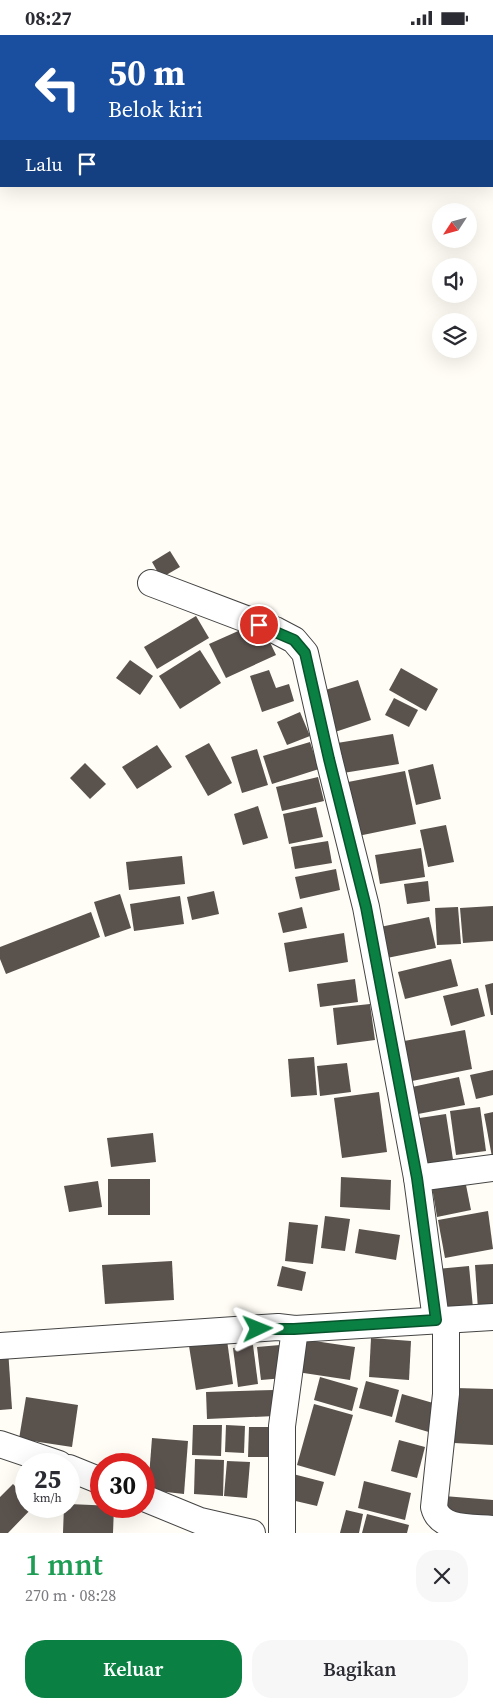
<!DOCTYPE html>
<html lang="id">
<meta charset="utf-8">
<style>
:root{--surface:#fff;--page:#f7f7f7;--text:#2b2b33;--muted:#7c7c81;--accent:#0b8043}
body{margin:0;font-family:"Source Serif 4",serif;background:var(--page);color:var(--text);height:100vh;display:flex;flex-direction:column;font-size:19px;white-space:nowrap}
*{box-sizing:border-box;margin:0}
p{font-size:16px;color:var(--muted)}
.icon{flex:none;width:28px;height:28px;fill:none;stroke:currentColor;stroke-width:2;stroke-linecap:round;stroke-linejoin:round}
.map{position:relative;height:1498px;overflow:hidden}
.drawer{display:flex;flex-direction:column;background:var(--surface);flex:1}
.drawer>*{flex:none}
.top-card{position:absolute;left:0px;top:0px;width:494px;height:152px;box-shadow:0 5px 20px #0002;background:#1a4fa0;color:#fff;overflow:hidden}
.needle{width:32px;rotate:234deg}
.fabs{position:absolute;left:432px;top:168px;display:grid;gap:10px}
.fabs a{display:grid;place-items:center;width:45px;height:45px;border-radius:50%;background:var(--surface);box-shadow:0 5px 20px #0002;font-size:25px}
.speed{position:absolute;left:15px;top:1418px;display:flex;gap:10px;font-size:25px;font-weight:700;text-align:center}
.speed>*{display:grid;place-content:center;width:65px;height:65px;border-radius:50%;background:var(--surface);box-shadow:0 5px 20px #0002;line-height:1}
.speed small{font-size:12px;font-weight:400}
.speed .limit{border:8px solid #d22;background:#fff;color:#111}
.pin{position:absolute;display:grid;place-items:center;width:42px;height:42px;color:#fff;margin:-21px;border:2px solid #fff;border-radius:50%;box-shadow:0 1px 5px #0007}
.me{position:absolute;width:55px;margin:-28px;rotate:88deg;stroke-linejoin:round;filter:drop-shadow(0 0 4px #0008)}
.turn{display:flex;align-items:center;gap:18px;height:105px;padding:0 25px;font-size:22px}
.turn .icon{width:65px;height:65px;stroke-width:2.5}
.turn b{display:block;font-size:35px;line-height:42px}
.then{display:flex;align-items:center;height:48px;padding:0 25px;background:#0003;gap:10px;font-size:19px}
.round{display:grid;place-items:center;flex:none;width:52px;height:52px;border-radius:20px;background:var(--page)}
.headline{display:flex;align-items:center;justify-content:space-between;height:85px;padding:0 25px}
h1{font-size:30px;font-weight:600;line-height:38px;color:#1e9e55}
.primary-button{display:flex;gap:10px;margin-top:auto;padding:10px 25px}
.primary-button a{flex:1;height:58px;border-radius:20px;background:var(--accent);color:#fff;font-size:20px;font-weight:600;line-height:58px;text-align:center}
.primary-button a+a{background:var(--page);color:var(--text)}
.status{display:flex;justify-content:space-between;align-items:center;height:35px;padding:0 25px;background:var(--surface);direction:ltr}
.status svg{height:14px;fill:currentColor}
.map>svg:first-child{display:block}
.building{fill:#5a524d}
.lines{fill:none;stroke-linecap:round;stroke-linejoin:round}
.street-casing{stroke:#444;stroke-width:28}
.street{stroke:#fff;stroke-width:26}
.route-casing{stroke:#07532c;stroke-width:12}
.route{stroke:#0b8043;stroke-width:9}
</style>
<div class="status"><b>08:27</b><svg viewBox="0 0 49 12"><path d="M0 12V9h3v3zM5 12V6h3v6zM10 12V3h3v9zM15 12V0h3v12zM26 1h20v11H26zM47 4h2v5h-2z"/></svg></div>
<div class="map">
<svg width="493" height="1498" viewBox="0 0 493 1498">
<rect width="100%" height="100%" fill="#fffdf5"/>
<!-- building -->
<g class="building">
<polygon points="170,516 180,532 161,543 152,527"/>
<polygon points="196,581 209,603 157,634 144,612"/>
<polygon points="245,593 250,604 265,597 276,620 226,643 209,609"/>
<polygon points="200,615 221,648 180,674 159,641"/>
<polygon points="130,625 153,641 140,660 116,643"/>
<polygon points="401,633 438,654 426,676 389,655"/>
<polygon points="269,635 276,653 289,649 294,666 262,677 250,641"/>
<polygon points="358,645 371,685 335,697 322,656"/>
<polygon points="394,663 418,675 409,692 385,680"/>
<polygon points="300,677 310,701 287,710 277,687"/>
<polygon points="393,699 399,729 343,738 337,708"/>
<polygon points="310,707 319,734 272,749 263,721"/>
<polygon points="209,708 232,748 208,761 185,721"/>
<polygon points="157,710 172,732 137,754 122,732"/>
<polygon points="257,714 268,750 242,758 231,722"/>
<polygon points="85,728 106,749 90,764 70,743"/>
<polygon points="433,729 441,764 416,770 408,735"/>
<polygon points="405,736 416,789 358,801 348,747"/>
<polygon points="318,742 324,766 282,776 276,752"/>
<polygon points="258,771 268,803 243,810 234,779"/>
<polygon points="316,772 323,802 289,809 283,779"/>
<polygon points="446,790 454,827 428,832 420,795"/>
<polygon points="328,806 332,828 295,834 291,812"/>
<polygon points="421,813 425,842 380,849 375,820"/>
<polygon points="182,821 185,849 129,855 126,827"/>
<polygon points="336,834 340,855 300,864 295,842"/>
<polygon points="428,846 430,866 407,869 404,849"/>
<polygon points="214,856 219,879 192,885 187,862"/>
<polygon points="120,859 131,893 105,902 94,867"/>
<polygon points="180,861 184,889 134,896 130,869"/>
<polygon points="493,871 493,906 463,908 460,873"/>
<polygon points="302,872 307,893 283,898 278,878"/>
<polygon points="458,872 461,909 437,910 435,873"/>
<polygon points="91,877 100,902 6,939 0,924 0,912"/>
<polygon points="429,882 436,913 387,923 380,892"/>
<polygon points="344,898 348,927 289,937 284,908"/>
<polygon points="451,924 458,951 405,964 398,937"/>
<polygon points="355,944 358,967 320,972 317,949"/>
<polygon points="493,948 493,980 491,980 485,950"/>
<polygon points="478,953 485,981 451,991 443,961"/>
<polygon points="370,969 375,1005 337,1010 333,973"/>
<polygon points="465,995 472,1034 412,1046 404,1006"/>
<polygon points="314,1022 317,1060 291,1062 288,1024"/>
<polygon points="347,1028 351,1057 320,1061 317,1031"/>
<polygon points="493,1035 493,1060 476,1064 470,1040"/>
<polygon points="459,1042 465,1070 418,1079 412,1052"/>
<polygon points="379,1057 387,1117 342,1123 334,1063"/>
<polygon points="480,1072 486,1116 456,1120 450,1076"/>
<polygon points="493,1077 493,1122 492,1122 484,1079"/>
<polygon points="446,1079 454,1131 421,1135 413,1084"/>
<polygon points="153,1098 156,1127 111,1132 107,1103"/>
<polygon points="464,1140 471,1175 437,1182 431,1146"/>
<polygon points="341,1142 391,1145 390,1175 340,1172"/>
<rect x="108" y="1144" width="42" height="36"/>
<polygon points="98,1146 102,1172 69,1177 64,1151"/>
<polygon points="488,1176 493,1214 445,1223 438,1185"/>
<polygon points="325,1181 350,1184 345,1216 321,1213"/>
<polygon points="289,1187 318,1190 313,1229 285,1226"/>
<polygon points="359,1194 400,1200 396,1225 355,1218"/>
<polygon points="172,1226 174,1265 105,1269 102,1230"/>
<polygon points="493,1229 493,1273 478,1274 475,1230"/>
<polygon points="282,1231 306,1237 302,1256 277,1251"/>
<polygon points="469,1231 473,1273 440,1276 437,1234"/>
<polygon points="371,1303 411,1306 409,1345 369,1342"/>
<polygon points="301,1304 355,1312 350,1345 297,1337"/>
<polygon points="227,1305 233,1349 196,1355 189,1311"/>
<polygon points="253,1310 258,1349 238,1352 233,1313"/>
<polygon points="280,1310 284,1343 261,1345 257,1312"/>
<polygon points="8,1314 12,1374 0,1375 0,1315"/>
<polygon points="320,1342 358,1353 352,1376 314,1365"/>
<polygon points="366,1346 399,1355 392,1382 359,1373"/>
<polygon points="455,1353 493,1354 493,1410 454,1408"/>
<polygon points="274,1355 275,1381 207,1384 206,1357"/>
<polygon points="402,1359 440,1370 432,1398 395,1387"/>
<polygon points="26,1362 78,1370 72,1412 19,1404"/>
<polygon points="314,1369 353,1380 335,1441 297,1430"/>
<polygon points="193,1390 222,1390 221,1421 192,1420"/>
<polygon points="226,1390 245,1391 244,1418 225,1417"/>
<polygon points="249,1392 274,1392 273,1422 248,1422"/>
<polygon points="152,1403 188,1406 184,1459 148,1455"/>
<polygon points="399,1405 425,1412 417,1443 391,1436"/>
<polygon points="195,1424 224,1425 223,1461 194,1459"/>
<polygon points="227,1426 250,1427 247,1463 224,1461"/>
<polygon points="293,1439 324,1447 317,1471 287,1464"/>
<polygon points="364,1446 411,1458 405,1485 358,1473"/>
<polygon points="13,1449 26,1462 26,1471 34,1471 8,1498 0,1498 0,1462"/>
<polygon points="444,1461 493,1465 493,1487 443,1483"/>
<polygon points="69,1469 114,1471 113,1498 63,1498 64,1471 69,1471"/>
<polygon points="346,1475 363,1479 359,1498 340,1498"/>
<polygon points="367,1479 409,1490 407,1498 362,1498"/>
</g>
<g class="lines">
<!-- street casing -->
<g class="street-casing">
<g id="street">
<polyline points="151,548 275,595 294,605 305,618 329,724 366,872 417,1143 436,1285"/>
<polyline points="417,1143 493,1133"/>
<path d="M446 1285V1359L434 1472C440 1496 473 1492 493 1494"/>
<polyline points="0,1311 278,1292 295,1294 493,1282"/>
<polyline points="0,1409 59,1429"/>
<polyline points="69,1433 101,1446"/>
<polyline points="144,1463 200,1486 252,1498"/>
<polyline points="282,1498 282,1391 295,1294"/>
</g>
</g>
<!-- street -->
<use href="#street" class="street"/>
</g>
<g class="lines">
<!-- route casing -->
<g class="route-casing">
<polyline id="route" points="258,1294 294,1294 436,1285 417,1143 366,872 329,724 305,618 294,605 259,590"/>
</g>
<!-- route -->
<use href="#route" class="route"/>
</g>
</svg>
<div class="fabs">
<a><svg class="needle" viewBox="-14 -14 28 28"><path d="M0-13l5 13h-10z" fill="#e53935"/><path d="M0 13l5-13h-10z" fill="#7c7c81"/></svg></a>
<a><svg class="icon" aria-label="sound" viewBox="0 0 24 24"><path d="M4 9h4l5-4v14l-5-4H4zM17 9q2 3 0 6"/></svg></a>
<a><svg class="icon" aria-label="layers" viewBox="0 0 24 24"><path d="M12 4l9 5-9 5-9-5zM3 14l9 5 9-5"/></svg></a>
</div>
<div class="speed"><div>25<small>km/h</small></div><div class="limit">30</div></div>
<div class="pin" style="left:259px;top:590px;background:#d93025"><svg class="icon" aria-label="arrive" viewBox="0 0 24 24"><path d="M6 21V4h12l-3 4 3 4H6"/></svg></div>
<svg class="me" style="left:258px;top:1294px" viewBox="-20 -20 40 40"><path d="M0-17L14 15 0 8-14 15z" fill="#0b8043" stroke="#fff" stroke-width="4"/></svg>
<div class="top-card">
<div class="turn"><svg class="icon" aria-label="left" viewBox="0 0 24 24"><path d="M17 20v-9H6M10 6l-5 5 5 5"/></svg><div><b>50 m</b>Belok kiri</div></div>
<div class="then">Lalu<svg class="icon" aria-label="arrive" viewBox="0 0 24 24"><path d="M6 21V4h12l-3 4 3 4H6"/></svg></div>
</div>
</div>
<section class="drawer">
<div class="headline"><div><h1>1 mnt</h1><p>270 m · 08:28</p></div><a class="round"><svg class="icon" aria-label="close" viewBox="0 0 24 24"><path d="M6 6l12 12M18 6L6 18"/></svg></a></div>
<div class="primary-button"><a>Keluar</a><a>Bagikan</a></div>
</section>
